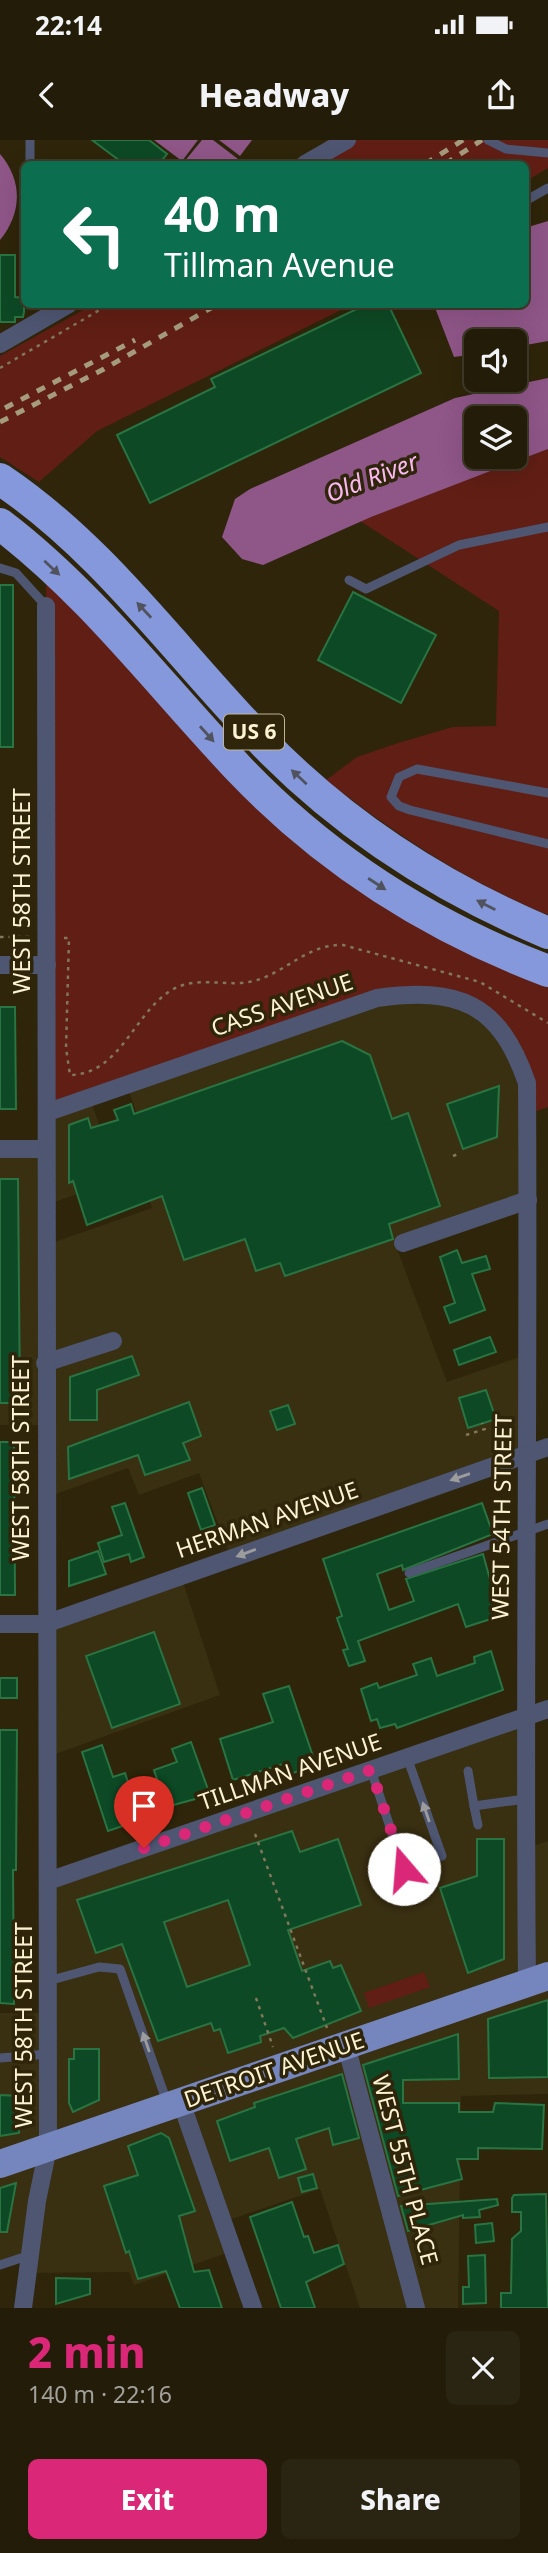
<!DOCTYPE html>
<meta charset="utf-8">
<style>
:root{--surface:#221c08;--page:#2a2512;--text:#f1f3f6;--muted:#a2a19c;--line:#3f3a29;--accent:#db2777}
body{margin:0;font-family:"Noto Sans",sans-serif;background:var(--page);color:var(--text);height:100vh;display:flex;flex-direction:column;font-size:26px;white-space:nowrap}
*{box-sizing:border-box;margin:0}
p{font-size:23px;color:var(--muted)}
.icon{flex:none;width:38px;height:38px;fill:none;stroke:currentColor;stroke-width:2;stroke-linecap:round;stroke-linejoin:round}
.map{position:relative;height:2168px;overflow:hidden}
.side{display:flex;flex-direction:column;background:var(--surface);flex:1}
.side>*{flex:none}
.guide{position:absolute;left:21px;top:21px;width:508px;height:147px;border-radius:10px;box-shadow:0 7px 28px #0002,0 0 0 2px var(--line);background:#0b6e4f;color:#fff;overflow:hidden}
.buttons{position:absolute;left:464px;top:189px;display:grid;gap:14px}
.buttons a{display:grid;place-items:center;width:63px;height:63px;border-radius:10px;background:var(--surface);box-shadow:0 7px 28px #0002,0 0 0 2px var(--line);font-size:35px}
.pin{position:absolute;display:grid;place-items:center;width:60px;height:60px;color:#fff;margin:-72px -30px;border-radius:50% 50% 50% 0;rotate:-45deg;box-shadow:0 0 7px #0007}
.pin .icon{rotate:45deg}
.me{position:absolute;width:77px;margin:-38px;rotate:342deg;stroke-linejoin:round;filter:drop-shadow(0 0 5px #0008)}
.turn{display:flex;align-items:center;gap:24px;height:147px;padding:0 28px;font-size:32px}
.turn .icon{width:91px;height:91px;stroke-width:2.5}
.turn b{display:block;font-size:49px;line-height:60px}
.round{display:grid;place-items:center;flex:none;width:74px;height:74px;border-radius:10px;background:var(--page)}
.head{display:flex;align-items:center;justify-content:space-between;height:119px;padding:0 28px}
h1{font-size:42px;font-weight:800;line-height:52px;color:var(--accent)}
.primary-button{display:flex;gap:14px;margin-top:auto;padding:14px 28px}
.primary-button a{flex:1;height:80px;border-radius:10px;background:var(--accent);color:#fff;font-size:28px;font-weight:800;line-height:80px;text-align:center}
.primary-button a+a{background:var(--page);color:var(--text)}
.status{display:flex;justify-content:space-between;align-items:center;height:49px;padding:0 35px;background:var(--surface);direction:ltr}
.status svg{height:19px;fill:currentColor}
header{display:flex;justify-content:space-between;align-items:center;height:91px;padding:0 28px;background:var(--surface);font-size:32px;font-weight:800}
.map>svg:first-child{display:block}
.built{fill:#392f11}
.green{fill:#611e14}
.water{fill:#8f5688;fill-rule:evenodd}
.building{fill:#0d4924;stroke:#297442;stroke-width:2;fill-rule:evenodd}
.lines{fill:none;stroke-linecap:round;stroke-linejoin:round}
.path{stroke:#81775a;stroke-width:2.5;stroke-dasharray:3.5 5;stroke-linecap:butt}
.lane{stroke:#4e5672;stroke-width:9}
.street{stroke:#4e5672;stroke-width:18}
.primary{stroke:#7585bd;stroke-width:28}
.highway{stroke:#8498db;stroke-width:32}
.rail{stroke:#a59b7d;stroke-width:5;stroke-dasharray:9 9;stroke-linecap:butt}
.oneway{fill:#50535e}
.oneway2{fill:#9d9c9d}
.route{stroke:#db2777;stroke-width:12;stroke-dasharray:0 21.6}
.labels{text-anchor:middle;stroke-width:7;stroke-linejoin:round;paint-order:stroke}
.shield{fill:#2e250a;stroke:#bfb495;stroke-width:2}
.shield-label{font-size:21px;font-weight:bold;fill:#fdf2d1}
.street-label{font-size:23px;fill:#fdf2d1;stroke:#2e250a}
.water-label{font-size:24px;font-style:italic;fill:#fbb9f2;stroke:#2e250a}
</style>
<div class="status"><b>22:14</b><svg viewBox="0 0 49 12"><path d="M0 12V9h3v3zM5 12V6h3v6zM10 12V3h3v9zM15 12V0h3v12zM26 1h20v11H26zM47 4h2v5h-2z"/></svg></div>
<header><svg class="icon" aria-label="back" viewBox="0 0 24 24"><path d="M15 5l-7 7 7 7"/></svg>Headway<svg class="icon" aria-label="share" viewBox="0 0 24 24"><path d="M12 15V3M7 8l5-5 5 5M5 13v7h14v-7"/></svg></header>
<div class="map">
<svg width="548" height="2168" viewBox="0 0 548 2168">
<rect width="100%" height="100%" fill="#2e250a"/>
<!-- built -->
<g class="built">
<polygon points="377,858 463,862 517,914 528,1060 396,1106 447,1242 528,1214 528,1313 231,1419 199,1333 139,1355 128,1328 45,1358 45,1285 0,1285 0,1009 45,1009 48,972 90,958 118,1040 46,1065 46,1105 152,1068 141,1036 156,1031 127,945"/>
<polygon points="181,1436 220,1555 47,1617 45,1484"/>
<polygon points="524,1578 526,1708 548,1701 548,1954 461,1956 458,2168 360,2168 320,2049 223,2082 233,2111 134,2145 129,2132 28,2133 30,2116 0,2125 0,1873 48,1873 48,1741"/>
</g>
<!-- green -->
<g class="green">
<polygon points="326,0 548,0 548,28 525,42 525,24 319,24 335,14"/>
<polygon points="92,165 92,164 351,165 97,291 39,342 0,317 0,216"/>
<path d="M548 309V775C466 741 396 695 326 640L357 617 398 603 453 587 496 586 499 471 360 381Z"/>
<polygon points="46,421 289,676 548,831 548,967 527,974 527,943 498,886 419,853 48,972"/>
<polygon points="424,1832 430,1847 369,1868 364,1853"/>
</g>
<!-- water -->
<g class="water">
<polygon points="154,0 198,0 182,21"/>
<polygon points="202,0 213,0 238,19 233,24 187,24 184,22"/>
<polygon points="219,0 252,0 240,16"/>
<path d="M0 14C23 41 22 73 0 100Z"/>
<polygon points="548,81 548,201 515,207 514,201 476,201 476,214 454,217 434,165 525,164 525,88"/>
<path d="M548 238V309L371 377 263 425 242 419 222 397 235 359 250 349 455 258ZM476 278H514V317H476Z"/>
</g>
<!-- building -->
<g class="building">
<polygon points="92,0 149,0 167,14 159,24 124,24"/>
<polygon points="0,115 15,115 15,157 24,158 24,172 23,177 15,177 15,182 0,182"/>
<polygon points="367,164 388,164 421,233 150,363 117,295 215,247 211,239"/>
<rect x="0" y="445" width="13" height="162"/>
<polygon points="353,452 436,495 401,563 318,520"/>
<polygon points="0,867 15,867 16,969 0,969"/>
<polygon points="342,901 370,915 392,979 408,973 440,1066 389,1084 393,1099 285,1136 280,1123 256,1131 245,1099 184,1120 162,1056 87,1085 73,1041 69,1043 69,985 88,978 91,988 118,980 114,970 131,964 134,974"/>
<polygon points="499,946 497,997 463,1009 447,964"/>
<polygon points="0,1039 18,1039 20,1263 0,1263"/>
<polygon points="457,1110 462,1123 486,1116 490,1129 472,1134 485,1170 450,1183 444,1167 455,1163 440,1117"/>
<polygon points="490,1197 496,1212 459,1225 454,1210"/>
<polygon points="132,1216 139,1235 97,1250 97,1280 70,1280 70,1237"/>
<polygon points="486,1250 496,1279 468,1288 459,1258"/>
<polygon points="189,1262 201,1296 183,1303 190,1320 145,1335 138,1315 69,1339 68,1307"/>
<polygon points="288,1265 295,1284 277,1290 270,1271"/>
<polygon points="0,1302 14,1302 15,1455 0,1455"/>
<polygon points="202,1348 215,1385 201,1390 188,1353"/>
<polygon points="125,1363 144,1417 131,1422 129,1414 104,1422 98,1403 122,1395 112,1367"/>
<polygon points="482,1363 493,1394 403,1430 402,1425 377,1434 389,1470 414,1461 406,1439 483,1414 500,1476 466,1487 458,1464 358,1501 365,1521 349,1526 343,1510 348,1509 337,1478 342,1476 323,1419"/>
<polygon points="98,1411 106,1434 69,1446 69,1421"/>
<polygon points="154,1492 180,1564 112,1588 86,1516"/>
<polygon points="491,1511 503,1550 397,1588 395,1584 380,1588 377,1579 371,1581 361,1549 377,1543 379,1548 417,1535 413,1524 431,1518 437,1536 475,1523 474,1517"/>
<rect x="0" y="1538" width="17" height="20"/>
<polygon points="289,1546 316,1625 290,1634 286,1623 233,1640 220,1599 273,1582 263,1554"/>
<polygon points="0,1590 17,1590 16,1730 13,1730 14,1864 0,1863"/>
<polygon points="191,1602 210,1655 166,1667 154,1630 177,1622 172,1609"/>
<polygon points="102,1605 113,1637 125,1633 140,1680 108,1691 82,1612"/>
<path d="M292 1691 300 1712 338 1699 361 1765 288 1790 302 1831 330 1821 333 1828 341 1825 361 1871 293 1898 284 1888 260 1896 261 1902 228 1913 220 1889 214 1891 211 1883 158 1901 122 1804 96 1813 77 1760ZM228 1760 250 1825 187 1847 164 1782Z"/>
<polygon points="477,1699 504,1699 504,1819 468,1833 440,1748 477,1736"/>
<polygon points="548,1860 548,1937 489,1938 488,1879"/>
<polygon points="458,1894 459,1939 403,1940 403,1963 459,1963 459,1972 493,1972 495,1963 544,1965 542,2009 478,2008 478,2019 457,2019 462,2039 398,2056 363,1925"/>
<polygon points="74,1909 99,1909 99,1960 73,1972 69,1963 69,1919 74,1919"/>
<polygon points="342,1934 359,1998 333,2005 329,1988 296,1999 306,2029 279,2038 269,2008 230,2021 217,1981 255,1967 254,1963"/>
<polygon points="0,1955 20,1956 19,1993 0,1996"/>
<polygon points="161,1993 169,1998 195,2071 179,2076 194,2132 209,2130 222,2168 180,2168 166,2131 138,2139 129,2111 126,2113 104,2046 138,2035 128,2006"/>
<polygon points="313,2034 317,2048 302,2052 298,2038"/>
<polygon points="16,2043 7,2092 0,2092 0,2048"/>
<polygon points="546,2054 548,2168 501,2168 501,2153 511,2153 512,2099 521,2091 521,2072 512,2072 512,2058 514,2055"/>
<polygon points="497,2059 498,2065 479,2070 480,2077 463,2078 463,2075 408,2091 401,2066"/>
<polygon points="292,2062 304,2097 308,2096 314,2113 338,2105 344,2124 306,2142 315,2168 281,2168 250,2077"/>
<polygon points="492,2083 494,2101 476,2103 475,2085"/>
<polygon points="485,2115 486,2163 463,2164 463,2147 469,2147 468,2116"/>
<polygon points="56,2138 90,2139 90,2154 56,2164"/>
</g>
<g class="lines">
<!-- path -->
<g class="path">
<polyline points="0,228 110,164"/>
<polyline points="0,797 30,797"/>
<path d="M64 798H69L66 908 70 935C120 934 133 875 170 851 197 834 225 848 254 841 287 832 307 804 343 805L480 842 548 883"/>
<polyline points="453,1016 461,1013"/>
<polyline points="466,1295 485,1289 482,1283"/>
<polyline points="255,1694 327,1888"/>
<polyline points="256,1858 273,1907"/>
</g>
<!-- lane -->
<g class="lane">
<polyline points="488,0 506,9 548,13"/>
<polyline points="30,24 30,0"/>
<polyline points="525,61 548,48"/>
<polyline points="0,428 16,433 46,466"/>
<polyline points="349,440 366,449 459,405 548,387"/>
<polyline points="548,653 417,629 399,637 391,657 399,666 410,670 548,704"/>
<polyline points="409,1433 548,1384"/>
<polyline points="371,1630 404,1729 442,1716 407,1617"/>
<polyline points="468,1631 474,1666 525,1659"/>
<polyline points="474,1666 478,1685"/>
<polyline points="48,1841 99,1827 120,1829 168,1965"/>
<polyline points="0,1918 48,1914"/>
<polyline points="0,2125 30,2115"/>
</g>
<!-- street -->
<g class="street">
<polyline points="305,24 347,0"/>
<polyline points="0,204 69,164"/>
<polyline points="0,825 47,825"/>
<path d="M48 972 377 858C458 847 499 862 527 943 529 1243 524 1543 527 1843"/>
<polyline points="0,1009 45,1009"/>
<polyline points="403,1103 528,1060"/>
<polyline points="45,1223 113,1201"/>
<polyline points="0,1484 45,1484 548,1307"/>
<polyline points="48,1741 548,1569"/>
<polyline points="346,1905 416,2168"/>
<polyline points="181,1962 253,2168"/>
<polyline points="23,2168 37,2061 48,2008 46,466"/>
</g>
<!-- primary -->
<polyline class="primary" points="0,2024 548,1836"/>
<!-- highway -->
<g class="highway">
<path d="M0 339C103 408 174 510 259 598 341 684 439 747 548 793"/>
<path d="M0 384C92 454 161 547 240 630 326 720 432 787 548 831"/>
</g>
<!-- rail -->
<g class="rail">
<polyline points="425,24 463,0"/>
<polyline points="445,24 482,0"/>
<polyline points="5,268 135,200"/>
<polyline points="0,282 104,229 218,164"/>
</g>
</g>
<!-- one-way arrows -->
<defs><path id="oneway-solid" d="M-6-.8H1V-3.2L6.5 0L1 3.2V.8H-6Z" transform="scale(1.75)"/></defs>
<g class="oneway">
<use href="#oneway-solid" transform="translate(52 428) rotate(43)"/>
<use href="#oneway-solid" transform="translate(144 470) rotate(-133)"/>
<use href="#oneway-solid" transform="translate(207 594) rotate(48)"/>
<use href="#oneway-solid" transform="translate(299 637) rotate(-137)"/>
<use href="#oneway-solid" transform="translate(377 744) rotate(33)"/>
<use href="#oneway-solid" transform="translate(486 765) rotate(-153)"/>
</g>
<g class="oneway2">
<use href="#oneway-solid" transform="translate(460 1337) rotate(161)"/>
<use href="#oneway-solid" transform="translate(246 1413) rotate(160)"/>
<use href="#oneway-solid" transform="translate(426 1672) rotate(-109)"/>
<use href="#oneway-solid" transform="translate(146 1902) rotate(-109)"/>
</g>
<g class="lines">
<!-- route -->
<polyline class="route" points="144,1708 371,1630 404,1729"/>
</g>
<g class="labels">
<!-- shield labels -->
<rect class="shield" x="224" y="574.5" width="60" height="35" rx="5"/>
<g class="shield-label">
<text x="254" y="599">US 6</text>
</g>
<!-- street labels -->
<g class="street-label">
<text transform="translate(22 751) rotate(-90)" y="8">WEST 58TH STREET</text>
<text transform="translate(282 865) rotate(-19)" y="8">CASS AVENUE</text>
<text transform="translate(21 1318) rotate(-90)" y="8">WEST 58TH STREET</text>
<text transform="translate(502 1377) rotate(-89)" y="8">WEST 54TH STREET</text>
<text transform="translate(267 1380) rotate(-19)" y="8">HERMAN AVENUE</text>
<text transform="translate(290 1632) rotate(-19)" y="8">TILLMAN AVENUE</text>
<text transform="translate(24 1885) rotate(-90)" y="8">WEST 58TH STREET</text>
<text transform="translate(274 1930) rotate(-19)" y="8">DETROIT AVENUE</text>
<text transform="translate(405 2030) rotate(75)" y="8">WEST 55TH PLACE</text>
</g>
<!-- water labels -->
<g class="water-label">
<text transform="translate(372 338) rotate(-21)" y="8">Old River</text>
</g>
</g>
</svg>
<div class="buttons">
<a><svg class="icon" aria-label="sound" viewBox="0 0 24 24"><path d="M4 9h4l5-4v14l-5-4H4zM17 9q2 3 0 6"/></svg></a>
<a><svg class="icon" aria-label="layers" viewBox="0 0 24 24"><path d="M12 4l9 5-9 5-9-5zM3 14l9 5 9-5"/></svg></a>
</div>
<div class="pin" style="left:144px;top:1708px;background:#d93025"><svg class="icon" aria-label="arrive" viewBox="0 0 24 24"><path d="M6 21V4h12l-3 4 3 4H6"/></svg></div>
<svg class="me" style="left:404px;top:1729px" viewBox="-20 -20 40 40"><circle r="19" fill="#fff"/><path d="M0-13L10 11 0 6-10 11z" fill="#db2777"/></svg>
<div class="guide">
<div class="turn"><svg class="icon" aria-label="left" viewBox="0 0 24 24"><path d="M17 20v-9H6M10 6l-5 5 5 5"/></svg><div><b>40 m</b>Tillman Avenue</div></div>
</div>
</div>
<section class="side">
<div class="head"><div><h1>2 min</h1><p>140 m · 22:16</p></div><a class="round"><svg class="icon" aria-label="close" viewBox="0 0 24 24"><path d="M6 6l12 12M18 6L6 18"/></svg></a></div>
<div class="primary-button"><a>Exit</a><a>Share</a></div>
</section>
